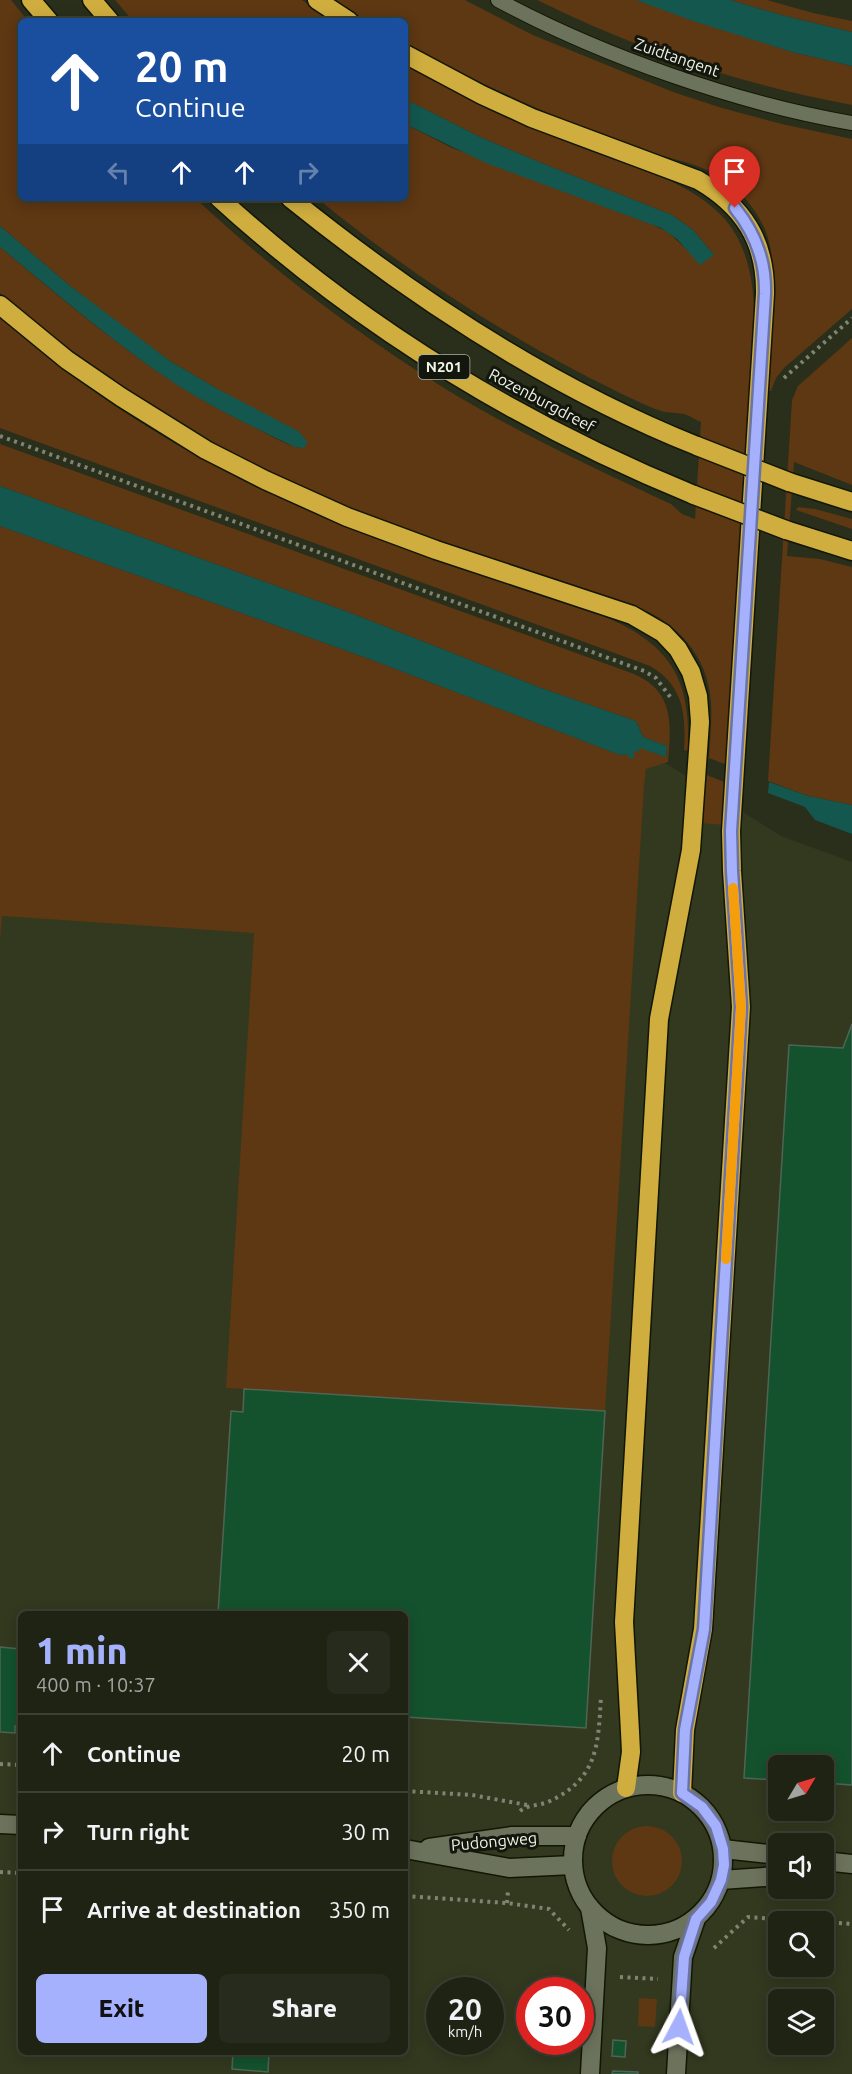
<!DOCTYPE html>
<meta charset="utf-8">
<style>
:root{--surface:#1f2314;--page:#272b1d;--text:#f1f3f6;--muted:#a1a4a0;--line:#3c4034;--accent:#a5b1fc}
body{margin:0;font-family:Ubuntu,sans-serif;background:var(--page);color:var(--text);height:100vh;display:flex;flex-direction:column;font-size:22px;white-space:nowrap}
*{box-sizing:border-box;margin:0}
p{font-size:20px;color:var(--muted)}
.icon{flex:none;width:33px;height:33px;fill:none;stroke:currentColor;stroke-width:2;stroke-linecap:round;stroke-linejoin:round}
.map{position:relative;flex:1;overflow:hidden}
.details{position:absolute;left:18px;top:1611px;width:390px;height:444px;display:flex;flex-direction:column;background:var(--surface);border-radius:9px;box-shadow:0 3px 15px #0003,0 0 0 2px var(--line)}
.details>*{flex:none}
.top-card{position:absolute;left:18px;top:18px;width:390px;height:183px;border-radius:9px;box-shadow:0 3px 15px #0003,0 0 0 2px var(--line);background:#1a4fa0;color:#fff;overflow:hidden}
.needle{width:39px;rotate:52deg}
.controls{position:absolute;left:768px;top:1755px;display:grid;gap:12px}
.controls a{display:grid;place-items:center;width:66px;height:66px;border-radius:9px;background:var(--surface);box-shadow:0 3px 15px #0003,0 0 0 2px var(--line);font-size:30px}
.speed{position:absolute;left:426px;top:1977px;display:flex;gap:12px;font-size:30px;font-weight:700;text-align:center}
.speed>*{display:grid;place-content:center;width:78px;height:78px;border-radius:50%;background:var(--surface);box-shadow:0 3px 15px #0003,0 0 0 2px var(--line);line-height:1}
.speed small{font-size:15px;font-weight:400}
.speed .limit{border:9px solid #d22;background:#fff;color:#111}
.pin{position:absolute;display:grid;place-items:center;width:51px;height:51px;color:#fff;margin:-62px -26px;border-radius:50% 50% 50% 0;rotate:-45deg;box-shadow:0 0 6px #0007}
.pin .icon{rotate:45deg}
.me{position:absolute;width:66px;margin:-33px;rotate:4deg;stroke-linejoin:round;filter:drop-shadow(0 0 4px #0008)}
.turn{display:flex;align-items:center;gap:21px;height:126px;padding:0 18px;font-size:27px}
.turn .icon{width:78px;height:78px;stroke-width:2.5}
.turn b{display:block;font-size:42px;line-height:51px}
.lanes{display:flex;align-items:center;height:57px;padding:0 18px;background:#0003;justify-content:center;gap:30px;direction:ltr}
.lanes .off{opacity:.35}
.round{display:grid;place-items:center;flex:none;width:63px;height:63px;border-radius:9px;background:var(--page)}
.summary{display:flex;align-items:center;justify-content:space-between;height:102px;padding:0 18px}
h1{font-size:36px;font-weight:800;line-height:45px;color:var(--accent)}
.cta{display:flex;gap:12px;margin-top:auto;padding:12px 18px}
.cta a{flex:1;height:69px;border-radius:9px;background:var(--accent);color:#111;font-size:24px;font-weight:800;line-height:69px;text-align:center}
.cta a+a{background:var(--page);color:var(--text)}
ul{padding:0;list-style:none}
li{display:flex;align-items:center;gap:18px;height:78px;padding:0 18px;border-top:2px solid var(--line)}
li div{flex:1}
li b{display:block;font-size:22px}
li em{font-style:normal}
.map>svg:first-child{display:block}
.built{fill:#32391f;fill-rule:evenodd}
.green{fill:#5e3713}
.water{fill:#13574f}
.building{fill:#14522d;stroke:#4f6454;stroke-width:1.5}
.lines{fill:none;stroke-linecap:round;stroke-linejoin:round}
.lane-casing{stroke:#121705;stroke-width:16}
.street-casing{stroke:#121705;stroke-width:21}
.secondary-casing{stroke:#121705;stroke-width:21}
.highway-casing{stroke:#121705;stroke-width:21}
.path{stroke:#7f8574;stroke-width:4;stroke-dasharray:3 4.5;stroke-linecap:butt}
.lane{stroke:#6c735c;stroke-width:14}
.street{stroke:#6c735c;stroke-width:18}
.secondary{stroke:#6c735c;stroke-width:18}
.highway{stroke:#cfad3f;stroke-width:18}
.highway-bridge-casing{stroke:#121705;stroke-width:21;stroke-linecap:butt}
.highway-bridge{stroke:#cfad3f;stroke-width:18}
.route-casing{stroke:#6b73a4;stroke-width:15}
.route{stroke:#a5b1fc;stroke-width:10}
.slow{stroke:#f59e0b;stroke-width:10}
.labels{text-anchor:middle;stroke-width:6;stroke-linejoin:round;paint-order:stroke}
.shield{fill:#13160d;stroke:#adb1a6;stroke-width:1.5}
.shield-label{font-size:15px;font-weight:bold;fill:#eff4e7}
.street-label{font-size:16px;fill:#eff4e7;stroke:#13160d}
</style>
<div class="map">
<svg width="852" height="2074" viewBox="0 0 852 2074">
<rect width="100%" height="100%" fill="#292f1b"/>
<!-- built -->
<path class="built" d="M0 526 372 660 640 747 781 836 852 862V2074H0ZM21 1614H405V2052H21ZM778 1766H824V1810H778ZM778 1844H824V1888H778ZM778 1922H824V1966H778ZM440 1990H490V2042H440ZM530 1990H580V2042H530ZM778 2000H824V2044H778Z"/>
<!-- green -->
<g class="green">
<path d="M0 0H11L28 21H21V198H195C271 269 356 333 444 388 516 432 594 468 671 504L682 514 695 519 701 422C696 420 690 416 684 414 679 413 672 413 666 412 658 411 649 406 641 403 525 349 415 279 317 198H405V124L450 147 651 224 668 232 685 248 714 255 693 230 672 215 539 162 480 137 405 99V64C448 87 491 110 536 129 558 139 581 148 604 156 644 171 690 183 721 215 747 242 754 280 754 316L727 765 709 758C710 740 712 721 711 702 708 656 677 622 635 606 582 591 528 572 475 554 378 520 281 484 192 431 124 391 60 344 0 293V247C79 313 157 381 250 425 266 433 283 444 300 448L216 388 170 361 123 327 69 285 0 226Z"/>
<polygon points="115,0 302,0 333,21 133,21"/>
<path d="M335 0H465L533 35 673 92 722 108 782 124 852 139V309L784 368 776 378 771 391H768C770 346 781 272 766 232 756 207 735 184 711 172 696 164 677 160 660 155 641 149 622 142 603 135 534 109 470 79 405 43V21H367Z"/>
<path d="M537 0H636L792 52 852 66V105C743 85 636 49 537 0Z"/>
<polygon points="730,0 767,0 813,13 852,21 852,32 785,16"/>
<path d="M0 318C69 377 144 429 225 471 346 534 477 574 606 617 672 646 691 680 688 751L684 750C686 715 684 686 650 666L0 428Z"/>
<polygon points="852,338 852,485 794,462 787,556 820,559 852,567 852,805 808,796 768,781 792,400 798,386"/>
<path d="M0 444 634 674C675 692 671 725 668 762L646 769 644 786 605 1411 226 1388 254 933 2 916 0 941V526L372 660 620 755 627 754 640 747 666 757 667 746 643 737 636 721 541 688 348 612 0 486Z"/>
<polygon points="798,507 815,509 852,519 852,529 796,510"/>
<polygon points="704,774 727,783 725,825 701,823"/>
<circle cx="647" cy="1861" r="35"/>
<polygon points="639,1998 657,1999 655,2027 638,2026"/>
</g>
<!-- water -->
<g class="water">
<polygon points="636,0 730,0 785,16 852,32 852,66 792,52 693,21"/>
<polygon points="405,99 480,137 539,162 672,215 693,230 714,255 700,265 677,239 661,228 486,163 405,124"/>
<path d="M0 226 69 285 170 361 216 388 298 431 307 441 306 446 303 448 295 447C255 428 215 409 177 385 115 344 58 295 0 247Z"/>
<polygon points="0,486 348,612 541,688 636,721 643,737 667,746 666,757 640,748 639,751 633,752 635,757 630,759 627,754 620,755 372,660 0,526"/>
<polygon points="769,782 808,796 852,805 852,834 815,820 805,807 768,793"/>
</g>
<!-- building -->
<g class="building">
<polygon points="852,1024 852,1785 824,1783 824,1766 778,1766 778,1780 744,1778 789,1045 843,1048"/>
<polygon points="244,1389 605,1411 586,1728 405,1717 405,1614 218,1614 231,1411 243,1412"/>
<polygon points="0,1647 20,1649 21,1726 15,1726 15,1733 0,1732"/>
<polygon points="613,2040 626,2041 625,2057 612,2056"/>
<polygon points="233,2052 269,2052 268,2072 232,2069"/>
<polygon points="613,2071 638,2072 638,2074 612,2074"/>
</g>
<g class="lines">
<!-- lane casing -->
<g class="lane-casing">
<path id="lane" d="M498 0C602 56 736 103 852 123"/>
</g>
<!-- street casing -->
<g class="street-casing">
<g id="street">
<polyline points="590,2074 597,1948 590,1908"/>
<polyline points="676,2074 683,1957 696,1919"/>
</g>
</g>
<!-- secondary casing -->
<g class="secondary-casing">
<g id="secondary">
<circle cx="648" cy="1860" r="75"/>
<polyline points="0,1824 21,1825"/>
<polyline points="429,1848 512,1836 577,1836"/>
<polyline points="405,1849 509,1868 573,1865"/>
<polyline points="723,1849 778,1855"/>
<polyline points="824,1861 852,1864"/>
<polyline points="721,1880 778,1876"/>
</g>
</g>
<!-- highway casing -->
<g class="highway-casing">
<g id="highway">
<polyline points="31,0 49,21"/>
<polyline points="92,0 110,21"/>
<polyline points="317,0 349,21"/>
<path d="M405 54 482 95 532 118 698 180C743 206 766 241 765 294L731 831 732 871 741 1007 703 1629 685 1730 682 1793"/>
<path d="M219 198C358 325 520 424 694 495"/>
<path d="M290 198C414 298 549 387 697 446"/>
<polyline points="0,305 67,360 121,397 206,450 265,480 347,517 436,550 632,615 663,633 678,649 691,672 698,696 700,722 691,850 659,1019 624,1622 630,1732 631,1752 626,1788"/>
<polyline points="789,482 852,502"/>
<polyline points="786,530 852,551"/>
</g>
</g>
<!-- path -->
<g class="path">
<polyline points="784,378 852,318"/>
<polyline points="0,436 644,671 656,678 671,698"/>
<polyline points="0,1764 21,1765"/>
<polyline points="405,1791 472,1795 527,1805"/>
<path d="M520 1811C529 1804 540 1806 550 1801 599 1778 598 1743 601 1697"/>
<polyline points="0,1872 21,1873"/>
<polyline points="405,1896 507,1903 549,1909 569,1930"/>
<polyline points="507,1903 508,1891"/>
<polyline points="824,1922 852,1924"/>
<polyline points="714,1948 748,1917 813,1922"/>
<polyline points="620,1977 658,1979"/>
</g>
<!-- lane -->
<use href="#lane" class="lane"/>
<!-- street -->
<use href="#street" class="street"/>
<!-- secondary -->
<use href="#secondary" class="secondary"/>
<!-- highway -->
<use href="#highway" class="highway"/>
<!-- highway-bridge casing -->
<g class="highway-bridge-casing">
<g id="highway-bridge">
<polyline points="697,446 789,482"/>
<polyline points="694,495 786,530"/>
</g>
</g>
<!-- highway-bridge -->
<use href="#highway-bridge" class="highway-bridge"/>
</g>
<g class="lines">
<!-- route casing -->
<g class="route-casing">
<path id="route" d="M679 2027 684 1957 696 1919 711 1902 721 1880 724 1865 723 1849 716 1826 702 1807 682 1793 685 1730 704 1629 741 1007 732 871 731 831 765 294C766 261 756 234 735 208"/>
</g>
<!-- route -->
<use href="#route" class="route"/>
<!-- slow -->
<polyline class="slow" points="726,1259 741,1007 733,888"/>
</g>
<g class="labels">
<!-- shield labels -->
<rect class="shield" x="418.5" y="355" width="51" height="24" rx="4.5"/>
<g class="shield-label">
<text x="444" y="372">N201</text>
</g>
<!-- street labels -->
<g class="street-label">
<text transform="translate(677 57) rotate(19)" y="6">Zuidtangent</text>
<text transform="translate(542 400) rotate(28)" y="6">Rozenburgdreef</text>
<text transform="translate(494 1841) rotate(-5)" y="6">Pudongweg</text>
</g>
</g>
</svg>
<div class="controls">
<a><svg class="needle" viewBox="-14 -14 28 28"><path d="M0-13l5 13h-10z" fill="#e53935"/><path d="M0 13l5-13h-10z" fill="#a1a4a0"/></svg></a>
<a><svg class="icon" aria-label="sound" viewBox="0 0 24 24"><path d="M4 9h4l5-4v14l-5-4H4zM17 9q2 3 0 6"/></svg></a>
<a><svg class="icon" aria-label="search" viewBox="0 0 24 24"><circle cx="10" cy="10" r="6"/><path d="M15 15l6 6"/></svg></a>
<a><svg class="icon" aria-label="layers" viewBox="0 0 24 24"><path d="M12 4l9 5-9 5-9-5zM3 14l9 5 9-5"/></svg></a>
</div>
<div class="speed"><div>20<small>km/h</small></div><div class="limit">30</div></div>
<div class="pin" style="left:735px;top:208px;background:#d93025"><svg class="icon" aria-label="arrive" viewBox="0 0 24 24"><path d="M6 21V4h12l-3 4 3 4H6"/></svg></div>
<svg class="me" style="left:679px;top:2027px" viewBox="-20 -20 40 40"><path d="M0-17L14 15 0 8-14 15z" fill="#a5b1fc" stroke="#fff" stroke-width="4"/></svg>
<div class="top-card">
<div class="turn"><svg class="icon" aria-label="ahead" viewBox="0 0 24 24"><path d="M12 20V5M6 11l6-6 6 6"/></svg><div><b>20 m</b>Continue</div></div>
<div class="lanes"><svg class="icon off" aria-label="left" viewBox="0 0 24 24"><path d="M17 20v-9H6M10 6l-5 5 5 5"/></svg><svg class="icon" aria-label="ahead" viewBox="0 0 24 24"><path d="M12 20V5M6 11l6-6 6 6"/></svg><svg class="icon" aria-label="ahead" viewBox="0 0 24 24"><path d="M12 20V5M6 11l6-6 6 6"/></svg><svg class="icon off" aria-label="right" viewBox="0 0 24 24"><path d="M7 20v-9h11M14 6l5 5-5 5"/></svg></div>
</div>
<section class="details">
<div class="summary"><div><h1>1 min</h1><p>400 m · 10:37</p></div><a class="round"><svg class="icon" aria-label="close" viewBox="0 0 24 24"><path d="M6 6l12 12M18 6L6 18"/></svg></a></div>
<ul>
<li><svg class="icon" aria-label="ahead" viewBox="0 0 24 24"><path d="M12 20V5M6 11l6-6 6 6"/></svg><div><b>Continue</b></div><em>20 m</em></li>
<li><svg class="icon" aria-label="right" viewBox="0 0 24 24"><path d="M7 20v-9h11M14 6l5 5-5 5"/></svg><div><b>Turn right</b></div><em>30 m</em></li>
<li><svg class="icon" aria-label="arrive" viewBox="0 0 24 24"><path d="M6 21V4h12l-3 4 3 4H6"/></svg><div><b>Arrive at destination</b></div><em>350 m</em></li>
</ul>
<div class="cta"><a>Exit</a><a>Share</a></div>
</section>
</div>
